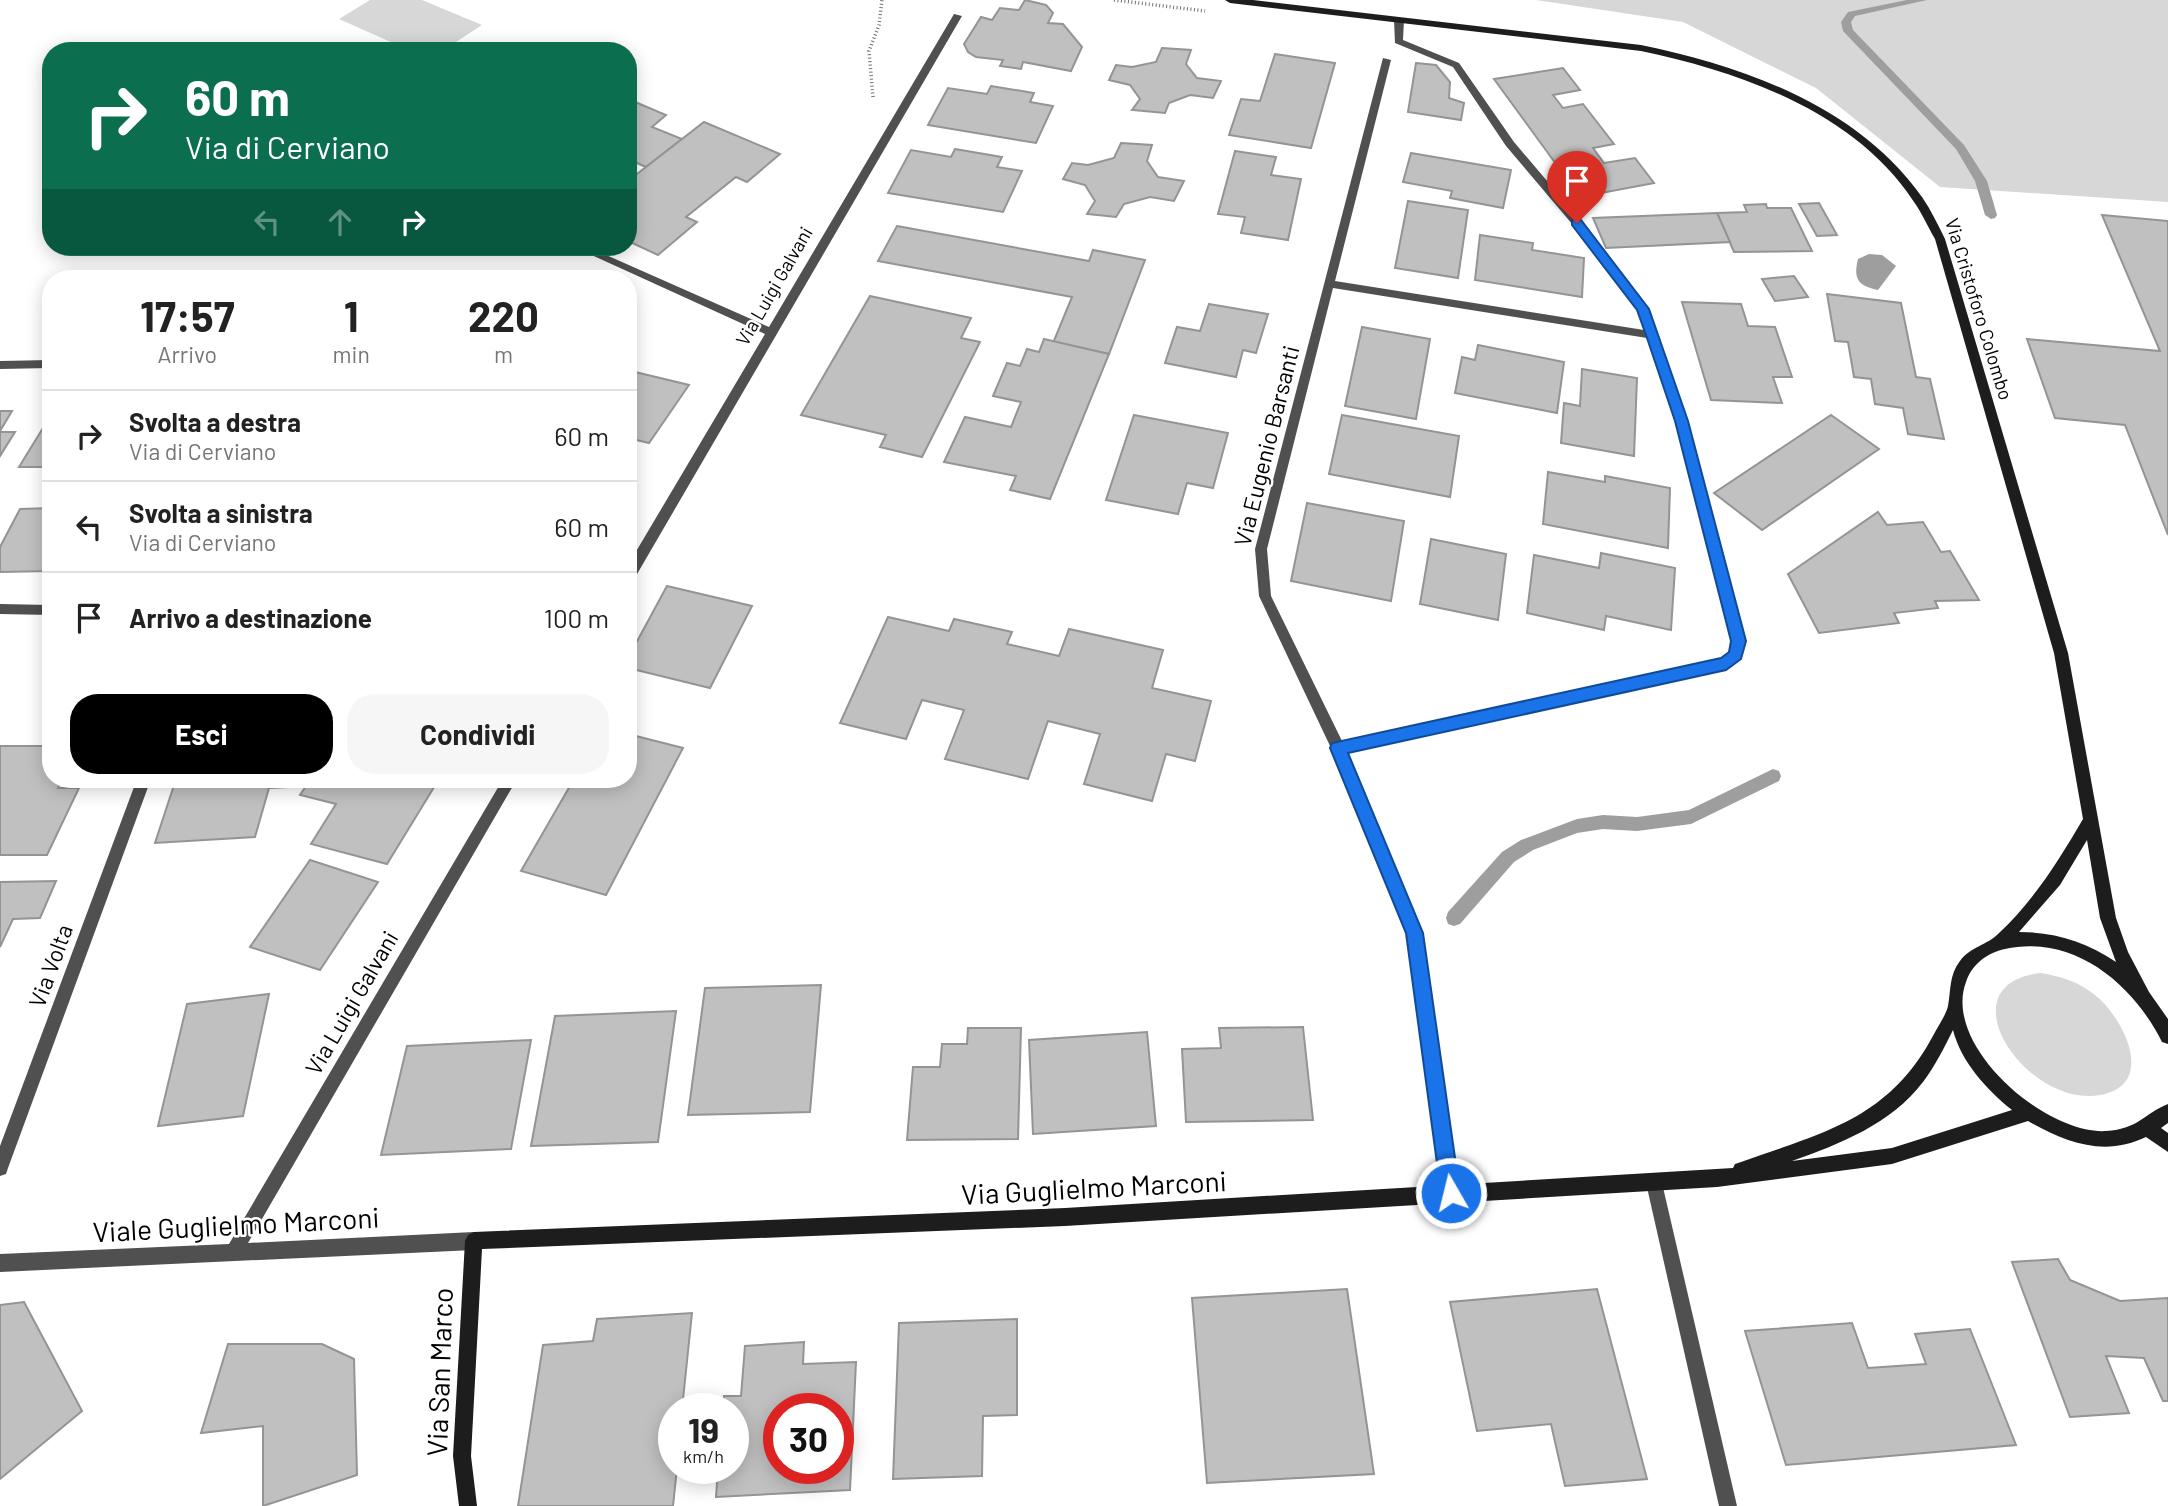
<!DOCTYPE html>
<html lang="it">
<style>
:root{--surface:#fff;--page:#f6f6f6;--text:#222;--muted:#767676;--line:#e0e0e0;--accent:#000}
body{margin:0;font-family:Barlow,sans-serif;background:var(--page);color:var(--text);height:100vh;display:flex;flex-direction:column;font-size:26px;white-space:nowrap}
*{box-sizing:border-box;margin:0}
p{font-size:23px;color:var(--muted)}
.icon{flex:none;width:38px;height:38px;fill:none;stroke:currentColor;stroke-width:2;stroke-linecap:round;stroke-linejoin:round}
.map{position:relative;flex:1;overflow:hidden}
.sheet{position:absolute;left:42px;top:270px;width:595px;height:518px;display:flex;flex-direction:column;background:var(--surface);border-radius:28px;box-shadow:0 4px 18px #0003}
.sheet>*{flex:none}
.top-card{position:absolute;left:42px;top:42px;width:595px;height:214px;border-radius:28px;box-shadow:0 4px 18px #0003;background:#0b6e4f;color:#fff;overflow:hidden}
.speed{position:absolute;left:658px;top:1393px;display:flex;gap:14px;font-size:35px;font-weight:700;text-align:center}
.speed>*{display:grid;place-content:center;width:91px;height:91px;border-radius:50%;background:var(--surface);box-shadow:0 4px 18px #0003;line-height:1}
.speed small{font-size:18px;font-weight:400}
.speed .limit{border:10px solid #d22;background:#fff;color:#111}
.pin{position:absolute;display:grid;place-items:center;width:60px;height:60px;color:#fff;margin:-72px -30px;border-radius:50% 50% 50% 0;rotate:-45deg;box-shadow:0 0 7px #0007}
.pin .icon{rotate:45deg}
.me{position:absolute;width:77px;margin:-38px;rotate:352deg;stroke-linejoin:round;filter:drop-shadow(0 0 5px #0008)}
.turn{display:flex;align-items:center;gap:24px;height:147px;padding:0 28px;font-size:32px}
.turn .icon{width:91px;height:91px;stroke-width:2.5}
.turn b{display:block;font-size:49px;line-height:60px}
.lanes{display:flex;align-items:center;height:66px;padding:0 28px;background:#0003;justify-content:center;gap:35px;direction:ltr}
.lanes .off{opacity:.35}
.eta{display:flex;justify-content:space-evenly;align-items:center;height:119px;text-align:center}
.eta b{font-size:42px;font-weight:700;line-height:49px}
.action{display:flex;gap:14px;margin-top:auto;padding:14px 28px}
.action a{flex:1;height:80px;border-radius:28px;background:var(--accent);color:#fff;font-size:28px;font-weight:700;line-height:80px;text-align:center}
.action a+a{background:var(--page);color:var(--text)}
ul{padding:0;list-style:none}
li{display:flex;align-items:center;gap:21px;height:91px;padding:0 28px;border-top:2px solid var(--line)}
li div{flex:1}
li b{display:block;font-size:26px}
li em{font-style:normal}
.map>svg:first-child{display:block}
.green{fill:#d7d7d7}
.water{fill:#9e9e9e}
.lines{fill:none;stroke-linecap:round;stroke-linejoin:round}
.stream{fill:#9e9e9e;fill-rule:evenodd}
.building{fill:#c0c0c0;stroke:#949494;stroke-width:2;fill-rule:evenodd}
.path{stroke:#727272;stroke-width:3.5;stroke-dasharray:1 2.5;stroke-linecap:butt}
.lane{fill:#505050;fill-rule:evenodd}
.street{fill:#505050;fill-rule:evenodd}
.secondary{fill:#1d1d1d;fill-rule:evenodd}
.route{fill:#1a73e8;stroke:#114b97;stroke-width:2}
.labels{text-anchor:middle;stroke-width:5;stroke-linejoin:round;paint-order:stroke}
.far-street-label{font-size:19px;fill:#000;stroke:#fff}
.street-label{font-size:23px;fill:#000;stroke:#fff}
.near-street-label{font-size:28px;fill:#000;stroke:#fff}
</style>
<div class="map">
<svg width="2168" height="1506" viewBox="0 0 2168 1506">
<rect width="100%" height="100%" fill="#fff"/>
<!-- green -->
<g class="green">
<polygon points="370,0 422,0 482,25 442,51 411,51 339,19"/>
<polygon points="1536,0 2168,0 2168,202 1940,187 1816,88 1683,22"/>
<path d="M2041 973C2060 976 2079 982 2095 995 2123 1017 2158 1085 2100 1095 2026 1108 1942 984 2041 973Z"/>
</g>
<!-- water -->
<path class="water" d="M1869 254 1882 255 1896 266 1878 290C1858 286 1853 279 1858 259Z"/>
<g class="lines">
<!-- stream -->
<g class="stream">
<polygon points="1907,0 1927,0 1855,16 1851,22 1853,30 1964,145 1987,181 1997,215 1995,218 1991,219 1985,215 1975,181 1956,149 1843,31 1841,22 1848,12"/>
<polygon points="1773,769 1779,771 1781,776 1779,781 1691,824 1637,831 1603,829 1577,833 1533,850 1514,862 1460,924 1454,926 1448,924 1446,918 1448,912 1502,852 1521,840 1577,819 1603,815 1637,817 1689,810"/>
</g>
</g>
<!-- building -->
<g class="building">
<polygon points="1025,0 1046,5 1053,13 1048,23 1063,24 1082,47 1071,71 1023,62 1021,69 1000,66 1003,60 976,57 968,52 964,44 981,17 992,20 1000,8 1019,10"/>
<polygon points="1162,48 1191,50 1186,64 1197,78 1221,81 1213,98 1190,95 1169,103 1165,113 1132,110 1140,99 1130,85 1109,80 1116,65 1132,67 1156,62"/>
<polygon points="1275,54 1335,63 1311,148 1229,135 1241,99 1260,101"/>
<polygon points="1416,63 1436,65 1450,82 1449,98 1464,103 1461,120 1408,112"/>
<polygon points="1563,68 1580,90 1553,95 1563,108 1583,104 1614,144 1593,148 1604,163 1635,158 1654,183 1580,197 1494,79"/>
<polygon points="991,86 1034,93 1030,102 1053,106 1036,143 928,125 948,88 987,94"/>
<polygon points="628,99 666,115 652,127 682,139 646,167 628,159"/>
<polygon points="704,122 780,154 747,182 736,177 686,217 697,222 658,255 628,241 628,181"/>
<polygon points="1121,143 1152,145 1147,161 1158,177 1184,181 1174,201 1150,197 1124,204 1116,217 1087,214 1095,201 1085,185 1063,179 1072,163 1088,165 1114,158"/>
<polygon points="955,149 1002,157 997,167 1022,171 1003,212 888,193 911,150 951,157"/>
<polygon points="1235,151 1276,157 1271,175 1301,179 1288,240 1241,233 1245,217 1218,214"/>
<polygon points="1411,153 1511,170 1503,208 1450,198 1452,191 1403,182"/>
<polygon points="1408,201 1468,210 1458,278 1395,268"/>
<polygon points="1819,203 1837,235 1817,236 1799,204"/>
<polygon points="1766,204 1767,208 1791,208 1812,251 1734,252 1717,213 1747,212 1744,205"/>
<polygon points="1717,213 1730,242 1606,248 1593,218"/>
<polygon points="2102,215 2168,221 2168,535 2125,425 2055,418 2027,339 2160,351"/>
<polygon points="897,226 1089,261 1093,250 1145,260 1109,354 1053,343 1072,297 878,261"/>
<polygon points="1480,235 1533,243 1532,250 1584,258 1582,297 1475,280"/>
<polygon points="1794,276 1808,297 1775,301 1762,279"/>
<polygon points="1827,294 1901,303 1916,377 1930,379 1944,439 1908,434 1903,408 1875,404 1871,379 1854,377 1848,342 1835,341"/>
<polygon points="870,296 971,318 961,338 980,342 922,457 880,447 886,435 801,415"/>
<polygon points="1682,302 1741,304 1748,326 1775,327 1792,377 1773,377 1782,403 1711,400"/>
<polygon points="1209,304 1268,314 1256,353 1243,350 1236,377 1165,363 1177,327 1200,331"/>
<polygon points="1362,327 1430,339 1416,419 1345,406"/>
<polygon points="1044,339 1109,354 1050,499 1010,490 1016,476 944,462 965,417 1011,427 1021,402 993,396 1007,363 1020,366 1027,349 1039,352"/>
<polygon points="1478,345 1564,362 1557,413 1455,393 1462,357 1475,360"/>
<polygon points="1582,369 1637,378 1634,456 1561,443 1564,403 1580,406"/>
<polygon points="631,371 689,385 649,443 628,438"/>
<polygon points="0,411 12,411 0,431"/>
<polygon points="51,415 51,467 19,467"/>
<polygon points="1134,415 1228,433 1213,488 1187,483 1178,514 1106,500"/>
<polygon points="1342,415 1459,436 1450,497 1329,474"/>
<polygon points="1831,415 1879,449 1762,530 1714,493"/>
<polygon points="0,432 15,432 0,456"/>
<polygon points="1548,472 1605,482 1605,476 1670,488 1668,548 1543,524"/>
<polygon points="1307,503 1404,521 1391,601 1291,581"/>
<polygon points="51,508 51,571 0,572 0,547 20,509"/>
<polygon points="1878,512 1887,525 1923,522 1941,552 1950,551 1979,600 1935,601 1938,608 1894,613 1899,623 1819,633 1788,574"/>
<polygon points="1431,539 1506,554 1498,620 1420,604"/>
<polygon points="1601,553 1675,568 1671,630 1606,616 1604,630 1527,613 1534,555 1599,568"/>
<polygon points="667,586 752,606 710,688 628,668 628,658"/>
<polygon points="888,617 949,631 954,619 1012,632 1007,644 1059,656 1069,629 1163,650 1152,688 1211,701 1195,761 1166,754 1152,801 1084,784 1100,734 1048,721 1028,779 945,759 964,710 922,700 906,739 840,723"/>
<polygon points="628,734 683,748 606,895 521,871 574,779 628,779"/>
<polygon points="0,746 51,746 51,779 62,779 58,788 79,788 47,855 0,855"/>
<polygon points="176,779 292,779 290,787 269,788 255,837 155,843"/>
<polygon points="311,779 439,779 387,864 311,844 336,804 300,795"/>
<polygon points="310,860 378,882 320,970 250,947"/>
<polygon points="56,881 40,918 13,919 0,947 0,882"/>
<polygon points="821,985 810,1112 688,1115 705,988"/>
<polygon points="269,994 243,1116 158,1126 187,1004"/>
<polygon points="676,1011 658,1142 531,1146 555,1016"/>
<polygon points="1303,1027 1313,1120 1186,1122 1182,1049 1221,1048 1219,1028"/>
<polygon points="968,1028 1021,1028 1018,1139 907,1140 913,1067 940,1067 942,1044 967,1044"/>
<polygon points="1147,1032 1156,1126 1033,1134 1029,1040"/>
<polygon points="531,1040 511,1149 381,1155 407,1046"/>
<polygon points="2058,1259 2070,1280 2120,1301 2168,1298 2168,1401 2163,1401 2144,1358 2106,1356 2129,1413 2070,1417 2012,1262"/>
<polygon points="1347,1289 1374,1474 1207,1483 1192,1298"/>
<polygon points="1597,1289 1647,1479 1565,1486 1551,1424 1477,1431 1450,1302"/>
<polygon points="24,1302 82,1411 0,1479 0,1305"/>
<polygon points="692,1313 682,1409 674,1409 674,1468 677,1468 673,1506 518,1506 543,1345 593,1341 597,1319"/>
<polygon points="1017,1319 1017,1415 983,1416 982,1476 893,1479 899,1323"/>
<polygon points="1852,1323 1868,1368 1926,1364 1915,1334 1970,1329 2016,1445 1786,1465 1745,1331"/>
<path d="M804 1342 803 1364 856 1362 850 1490 716 1497 718 1468H733V1409H723L724 1396H741L745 1346ZM779 1409H838V1468H779Z"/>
<polygon points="228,1344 322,1344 354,1359 357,1475 263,1506 263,1426 201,1433"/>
</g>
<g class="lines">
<!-- path -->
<g class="path">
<polyline points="1114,0 1205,11"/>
<polyline points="873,97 869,51 879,25 882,0"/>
</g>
<!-- lane -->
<polygon class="lane" points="1654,1175 1660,1177 1662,1183 1737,1506 1719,1506 1646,1183 1648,1177"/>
<!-- street -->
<g class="street">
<polygon points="954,14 962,16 633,581 628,582 628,565 765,334 574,247 588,247 769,327"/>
<path d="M1399 17 1404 20 1403 40 1459 63 1514 142 1581 221 1648 309 1688 421 1745 641 1741 659 1726 669 1347 752 1423 933 1459 1193 1457 1199 1451 1201 1445 1199 1443 1193 1407 933 1331 748 1259 596 1255 549 1383 58 1391 60 1335 281 1644 330 1637 310 1573 225 1506 146 1453 67 1395 43 1394 20ZM1333 288 1647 338 1676 421 1731 641 1730 652 1722 658 1342 741 1271 596 1267 549Z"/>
<polygon points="51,360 51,368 0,369 0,361"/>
<polygon points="0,604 51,605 51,615 0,614"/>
<polygon points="137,779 151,779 8,1168 6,1174 0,1176 0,1146"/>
<polygon points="503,779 517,779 248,1243 474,1232 480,1235 483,1241 480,1247 474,1250 0,1272 0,1254 229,1244"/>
</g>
<!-- secondary -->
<path class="secondary" d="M1225 0H1253L1641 45C1746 67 1857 106 1922 197 1931 210 1938 225 1945 239L2068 653 2116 918 2128 952 2149 992 2168 1019V1044L2162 1042C2133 984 2074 934 2005 949 1987 953 1972 964 1966 982 1942 1046 2046 1135 2106 1131 2139 1129 2143 1114 2168 1104V1123L2161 1128 2168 1133V1152L2146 1137C2105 1157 2066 1143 2028 1121L1892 1164 1717 1187 1065 1226 482 1249 471 1456 477 1506H459L453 1456 465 1241 468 1235 474 1232 1065 1208 1733 1168 1735 1164 1741 1162C1825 1132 1889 1119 1934 1034 1938 1026 1946 1015 1948 1006 1951 990 1949 975 1960 961 1970 947 1987 945 1998 934 2033 902 2059 860 2083 819L2054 653 1935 239C1928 227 1922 213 1914 202 1855 112 1741 72 1641 51L1230 3ZM2087 840 2100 918 2116 962C2086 942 2056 932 2019 932L2060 885ZM1953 1030C1961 1062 1987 1090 2012 1110L1892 1148 1792 1161C1840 1144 1891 1124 1923 1082 1935 1066 1944 1048 1953 1030Z"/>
</g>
<!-- route -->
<polygon class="route" points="1572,220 1581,220 1649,309 1688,421 1746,641 1741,659 1726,670 1348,753 1423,933 1460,1193 1458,1200 1451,1203 1444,1200 1441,1193 1406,933 1330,748 1332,743 1721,658 1729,652 1731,641 1675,421 1646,335 1637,310 1572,225"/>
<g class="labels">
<!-- far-street labels -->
<g class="far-street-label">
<text transform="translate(774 286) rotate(-60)" y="7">Via Luigi Galvani</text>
<text transform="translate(1979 309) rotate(73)" y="7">Via Cristoforo Colombo</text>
</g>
<!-- street labels -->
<g class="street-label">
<text transform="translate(1267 446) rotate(-76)" y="8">Via Eugenio Barsanti</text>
<text transform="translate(51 966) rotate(-70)" y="8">Via Volta</text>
<text transform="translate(352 1003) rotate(-60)" y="8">Via Luigi Galvani</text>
</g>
<!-- near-street labels -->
<g class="near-street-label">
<text transform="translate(1094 1188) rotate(-3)" y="10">Via Guglielmo Marconi</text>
<text transform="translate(236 1225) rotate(-3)" y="10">Viale Guglielmo Marconi</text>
<text transform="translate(440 1372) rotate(-88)" y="10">Via San Marco</text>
</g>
</g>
</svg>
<div class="speed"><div>19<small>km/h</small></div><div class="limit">30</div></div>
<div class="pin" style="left:1577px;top:223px;background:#d93025"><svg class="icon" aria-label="arrive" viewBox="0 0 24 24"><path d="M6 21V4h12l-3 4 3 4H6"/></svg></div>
<svg class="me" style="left:1451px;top:1193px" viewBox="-20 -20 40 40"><circle r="17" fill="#1a73e8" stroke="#fff" stroke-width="3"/><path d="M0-11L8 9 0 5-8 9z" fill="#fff"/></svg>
<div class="top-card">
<div class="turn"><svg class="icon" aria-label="right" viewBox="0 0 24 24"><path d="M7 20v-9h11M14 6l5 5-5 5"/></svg><div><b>60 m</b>Via di Cerviano</div></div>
<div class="lanes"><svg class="icon off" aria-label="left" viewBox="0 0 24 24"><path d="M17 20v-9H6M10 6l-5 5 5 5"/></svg><svg class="icon off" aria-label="ahead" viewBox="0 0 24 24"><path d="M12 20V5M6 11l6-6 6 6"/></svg><svg class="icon" aria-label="right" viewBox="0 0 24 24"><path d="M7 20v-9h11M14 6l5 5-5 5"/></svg></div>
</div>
<section class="sheet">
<div class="eta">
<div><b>17:57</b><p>Arrivo</p></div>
<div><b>1</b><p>min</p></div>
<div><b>220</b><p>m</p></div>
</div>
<ul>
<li><svg class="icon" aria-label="right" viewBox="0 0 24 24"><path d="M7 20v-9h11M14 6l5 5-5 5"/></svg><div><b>Svolta a destra</b><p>Via di Cerviano</p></div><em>60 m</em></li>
<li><svg class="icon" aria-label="left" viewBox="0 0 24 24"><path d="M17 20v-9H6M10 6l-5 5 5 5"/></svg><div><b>Svolta a sinistra</b><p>Via di Cerviano</p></div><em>60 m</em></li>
<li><svg class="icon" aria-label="arrive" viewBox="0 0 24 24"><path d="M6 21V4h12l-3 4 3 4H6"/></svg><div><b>Arrivo a destinazione</b></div><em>100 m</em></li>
</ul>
<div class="action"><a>Esci</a><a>Condividi</a></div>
</section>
</div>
